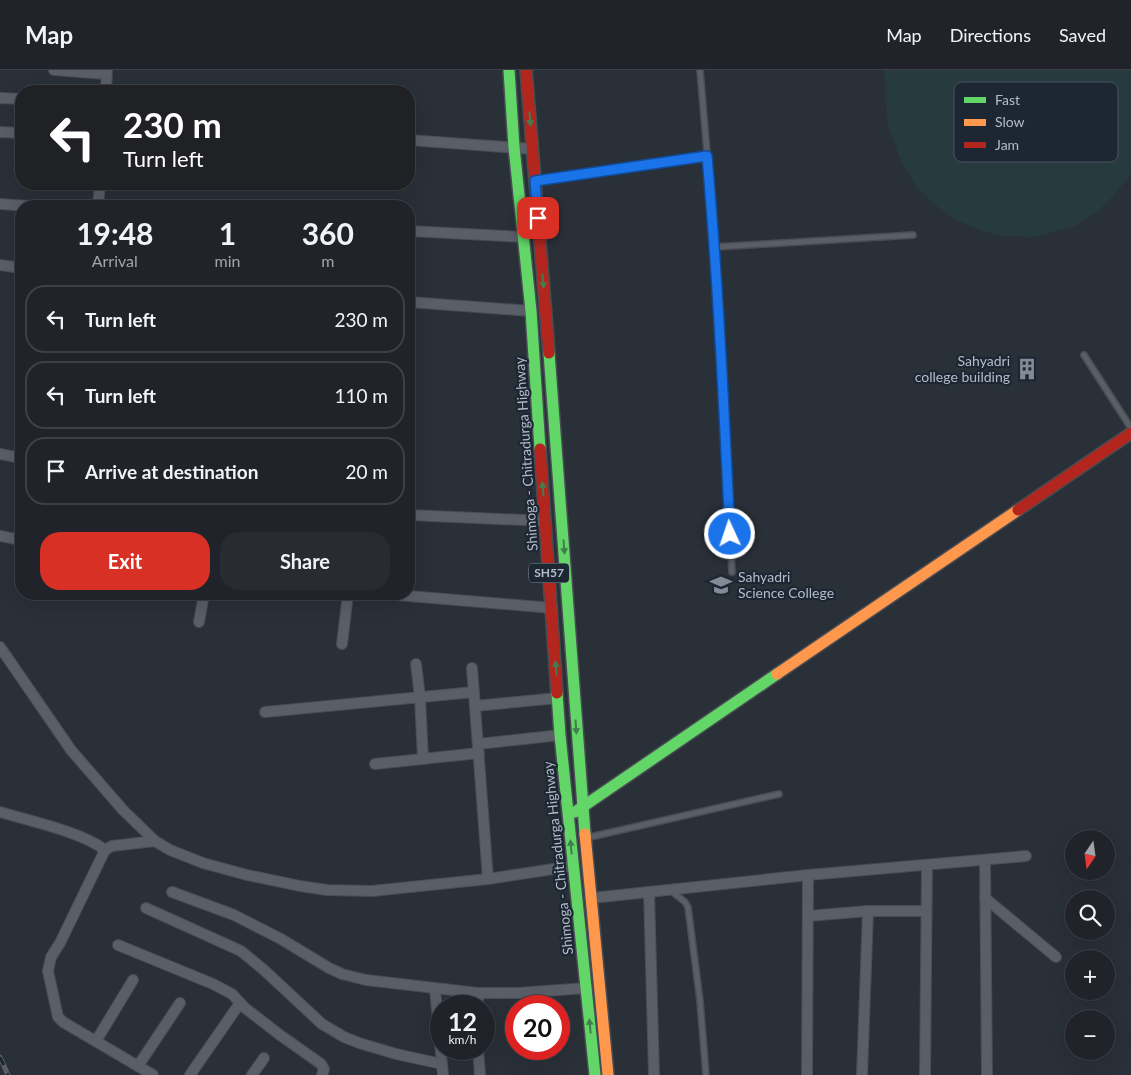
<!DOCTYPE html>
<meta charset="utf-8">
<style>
:root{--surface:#20242a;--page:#282c32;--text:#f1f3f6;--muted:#a2a4a8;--line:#3d4147;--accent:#d93025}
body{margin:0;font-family:Lato,sans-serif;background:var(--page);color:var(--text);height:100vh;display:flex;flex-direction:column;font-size:19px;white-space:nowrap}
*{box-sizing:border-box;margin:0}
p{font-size:16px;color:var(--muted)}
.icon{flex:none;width:28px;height:28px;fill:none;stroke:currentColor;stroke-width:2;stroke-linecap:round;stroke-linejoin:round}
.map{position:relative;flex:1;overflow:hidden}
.drawer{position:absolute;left:15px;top:130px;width:400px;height:400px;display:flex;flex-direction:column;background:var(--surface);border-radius:20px;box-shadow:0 5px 20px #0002,0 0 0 1px var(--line)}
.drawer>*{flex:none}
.hud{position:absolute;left:15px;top:15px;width:400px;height:105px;border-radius:20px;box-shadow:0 5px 20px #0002,0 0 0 1px var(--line);background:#202124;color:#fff;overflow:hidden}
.needle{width:32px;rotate:193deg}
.fabs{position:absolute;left:1065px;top:760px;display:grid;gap:10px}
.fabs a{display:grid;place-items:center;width:50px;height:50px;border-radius:50%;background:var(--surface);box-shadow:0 5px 20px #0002,0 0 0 1px var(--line);font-size:25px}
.speed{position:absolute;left:430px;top:925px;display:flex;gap:10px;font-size:25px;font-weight:700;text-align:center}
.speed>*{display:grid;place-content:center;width:65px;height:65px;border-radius:50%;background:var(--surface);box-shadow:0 5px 20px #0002,0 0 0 1px var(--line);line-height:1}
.speed small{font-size:12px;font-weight:400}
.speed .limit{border:8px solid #d22;background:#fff;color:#111}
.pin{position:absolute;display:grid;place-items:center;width:42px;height:42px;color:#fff;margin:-21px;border-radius:10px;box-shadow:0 2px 8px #0006}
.me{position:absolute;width:55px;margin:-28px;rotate:357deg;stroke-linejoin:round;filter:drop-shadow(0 0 4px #0008)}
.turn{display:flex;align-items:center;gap:18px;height:105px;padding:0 25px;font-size:22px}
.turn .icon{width:65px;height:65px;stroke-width:2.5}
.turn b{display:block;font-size:35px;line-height:42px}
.eta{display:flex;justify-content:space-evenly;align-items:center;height:85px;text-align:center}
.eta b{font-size:30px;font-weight:700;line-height:35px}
.primary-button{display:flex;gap:10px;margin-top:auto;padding:10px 25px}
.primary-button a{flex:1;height:58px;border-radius:20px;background:var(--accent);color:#fff;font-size:20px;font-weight:700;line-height:58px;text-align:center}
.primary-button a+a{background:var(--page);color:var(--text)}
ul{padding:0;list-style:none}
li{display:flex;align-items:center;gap:15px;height:68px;margin:0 10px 8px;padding:0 15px;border:2px solid var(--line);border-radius:20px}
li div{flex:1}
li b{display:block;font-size:19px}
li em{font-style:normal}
header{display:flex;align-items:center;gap:30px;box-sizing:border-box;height:70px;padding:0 25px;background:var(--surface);border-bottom:1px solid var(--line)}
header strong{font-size:24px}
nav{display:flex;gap:28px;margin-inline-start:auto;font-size:18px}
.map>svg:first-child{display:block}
.green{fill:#273a3e}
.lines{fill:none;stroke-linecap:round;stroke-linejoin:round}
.lane-casing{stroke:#484c53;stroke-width:8}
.street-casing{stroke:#484c53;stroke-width:12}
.fast-casing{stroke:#484c53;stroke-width:14}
.slow-casing{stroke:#484c53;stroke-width:14}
.jam-casing{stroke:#484c53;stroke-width:14}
.lane{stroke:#5a5e66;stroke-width:5}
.street{stroke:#5a5e66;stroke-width:10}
.fast{stroke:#63d668;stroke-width:11}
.slow{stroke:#ff974d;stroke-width:11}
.jam{stroke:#b3261e;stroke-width:11}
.rail-casing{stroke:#595d64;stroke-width:5}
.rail{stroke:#1d2633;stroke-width:3;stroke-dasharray:9;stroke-linecap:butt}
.oneway{fill:#407e4e}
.route-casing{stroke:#114b97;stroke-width:12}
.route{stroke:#1a73e8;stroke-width:9}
.labels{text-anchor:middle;stroke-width:4.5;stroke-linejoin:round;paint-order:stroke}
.shield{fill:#1d2633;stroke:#878f9c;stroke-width:1}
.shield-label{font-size:12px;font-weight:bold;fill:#b4bcc9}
.poi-label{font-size:14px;fill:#b4bcc9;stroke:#1d2633;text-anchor:end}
.street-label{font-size:14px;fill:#b4bcc9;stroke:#1d2633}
.key{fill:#1d2633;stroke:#4a5360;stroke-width:1}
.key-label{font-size:14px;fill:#b4bcc9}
</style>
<header>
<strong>Map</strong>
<nav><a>Map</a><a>Directions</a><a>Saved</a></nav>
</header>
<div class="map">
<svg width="1131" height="1005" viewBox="0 0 1131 1005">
<rect width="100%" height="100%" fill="#2a3038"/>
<!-- green -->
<polygon class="green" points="884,0 1131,0 1131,102 1128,108 1112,127 1097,142 1077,155 1034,167 1004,166 982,161 956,150 935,135 916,116 902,94 888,56"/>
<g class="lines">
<!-- lane casing -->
<g class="lane-casing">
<g id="lane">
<polyline points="700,0 715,177 723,313 732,502"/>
<polyline points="538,111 707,85"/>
<polyline points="715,177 913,165"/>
<polyline points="1084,285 1131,358"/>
<polyline points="586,768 779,724"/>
<polyline points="670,820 685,832 688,837 700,931 706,1005"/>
</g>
</g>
<!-- street casing -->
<g class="street-casing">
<g id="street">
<polyline points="54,0 106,4"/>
<polyline points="106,21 107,0"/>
<polyline points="0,28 21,29"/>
<polyline points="0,62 21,63"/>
<polyline points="409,70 532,79"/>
<polyline points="0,134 30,136"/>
<polyline points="98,136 100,114"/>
<polyline points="409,161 524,167"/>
<polyline points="0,195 21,198"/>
<polyline points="409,232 531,241"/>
<polyline points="0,384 21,388"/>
<polyline points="409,445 545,451"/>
<polyline points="0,466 21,470"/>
<polyline points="385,524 552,538"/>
<polyline points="199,552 204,524"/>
<polyline points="342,574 348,524"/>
<polyline points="0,577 71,680 123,740 155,771 170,780 203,793 247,805 300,816 327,820 372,821 488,809 573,796"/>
<polyline points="416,594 420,627 423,689"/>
<polyline points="472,598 488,809"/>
<polyline points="475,636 558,628"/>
<polyline points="265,642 474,622"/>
<polyline points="478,674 560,665"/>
<polyline points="375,694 479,683"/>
<path d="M0 742C30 751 82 762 105 780"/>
<polyline points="985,790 987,1005"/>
<polyline points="172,822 234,845 281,869 329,898 342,904 366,910 478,923 518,923 587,918"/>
<polyline points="649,822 654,1005"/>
<polyline points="592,828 808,805 1026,786"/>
<polyline points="985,828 1056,887"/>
<polyline points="146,838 241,881 264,900 322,954 344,967 359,973 396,984 442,994"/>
<polyline points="808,846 868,841 926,841"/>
<polyline points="118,875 213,914 232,924 245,938 280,965 321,994 324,999 322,1005"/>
<polyline points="435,919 443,1005"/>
<polyline points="478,923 478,936"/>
<polyline points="96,971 133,910"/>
<polyline points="478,979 480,1005"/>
<polyline points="138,996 180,933"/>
<polyline points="153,1005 63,952 58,947 48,901 51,887 60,873 105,780 112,776 155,771"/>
<polyline points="190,1005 240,933"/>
<polyline points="252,1005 264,988"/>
<polyline points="807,1005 808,805"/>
<polyline points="862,1005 868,841"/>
<polyline points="925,1005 927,795"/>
</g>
</g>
<!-- fast casing -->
<g class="fast-casing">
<g id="fast">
<polyline points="509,0 514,77 531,241 540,379"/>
<polyline points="549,283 585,764"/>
<polyline points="557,623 560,665 595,1005"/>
<polyline points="575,742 777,604"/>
</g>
</g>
<!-- slow casing -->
<g class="slow-casing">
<g id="slow">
<polyline points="777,604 1018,440"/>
<polyline points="585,764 608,1005"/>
</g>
</g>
<!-- jam casing -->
<g class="jam-casing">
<g id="jam">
<polyline points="526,0 549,283"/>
<polyline points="540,379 557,623"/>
<polyline points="1018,440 1131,363"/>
</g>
</g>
<!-- lane -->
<use href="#lane" class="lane"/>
<!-- street -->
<use href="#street" class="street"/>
<!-- fast -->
<use href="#fast" class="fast"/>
<!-- slow -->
<use href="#slow" class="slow"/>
<!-- jam -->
<use href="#jam" class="jam"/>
<!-- rail casing -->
<g class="rail-casing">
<polyline id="rail" points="0,987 8,1005"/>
</g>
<!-- rail -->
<use href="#rail" class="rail"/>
</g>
<!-- one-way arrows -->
<defs><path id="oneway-solid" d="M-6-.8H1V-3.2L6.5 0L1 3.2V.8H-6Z" transform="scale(1.25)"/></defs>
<g class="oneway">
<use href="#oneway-solid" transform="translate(530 49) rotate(85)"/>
<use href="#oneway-solid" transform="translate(543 211) rotate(85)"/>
<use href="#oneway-solid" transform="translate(543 419) rotate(-94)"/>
<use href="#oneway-solid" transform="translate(564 477) rotate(86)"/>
<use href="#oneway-solid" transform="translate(556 598) rotate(-94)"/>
<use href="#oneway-solid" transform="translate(576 657) rotate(86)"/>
<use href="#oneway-solid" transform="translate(571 777) rotate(-95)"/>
<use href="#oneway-solid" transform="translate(590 956) rotate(-95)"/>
</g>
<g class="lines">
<!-- route casing -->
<g class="route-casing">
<path id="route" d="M538 148 535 111 707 86C718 212 724 338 730 464"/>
</g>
<!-- route -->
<use href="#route" class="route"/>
</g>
<!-- icons -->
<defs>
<g id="building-bare" transform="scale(1.725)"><path d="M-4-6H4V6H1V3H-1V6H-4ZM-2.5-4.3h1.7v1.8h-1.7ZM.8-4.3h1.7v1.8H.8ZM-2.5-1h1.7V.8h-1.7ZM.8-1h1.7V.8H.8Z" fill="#848b96" stroke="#1d2633" stroke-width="2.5" paint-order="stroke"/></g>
<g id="university-bare" transform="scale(1.725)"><path d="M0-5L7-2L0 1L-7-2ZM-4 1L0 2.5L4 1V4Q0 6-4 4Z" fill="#848b96" stroke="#1d2633" stroke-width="2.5" paint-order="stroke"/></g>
</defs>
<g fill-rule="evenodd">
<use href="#building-bare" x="1027" y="299"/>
<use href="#university-bare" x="721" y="515"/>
</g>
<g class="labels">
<!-- shield labels -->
<rect class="shield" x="529" y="493.5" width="40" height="19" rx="4"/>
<g class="shield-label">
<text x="549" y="507">SH57</text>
</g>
<!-- poi labels -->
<g class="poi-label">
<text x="1010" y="296">Sahyadri<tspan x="1010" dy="16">college building</tspan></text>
<text x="738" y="512" text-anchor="start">Sahyadri<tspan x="738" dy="16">Science College</tspan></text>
</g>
<!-- street labels -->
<g class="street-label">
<text transform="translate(526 384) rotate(-94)" y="5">Shimoga - Chitradurga Highway</text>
<text transform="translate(558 788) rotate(-96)" y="5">Shimoga - Chitradurga Highway</text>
</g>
</g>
<!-- legend -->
<rect x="954" y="12" width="164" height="80" rx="8" class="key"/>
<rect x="964" y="27" width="22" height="6" fill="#63d668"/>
<rect x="964" y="49" width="22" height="7" fill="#ff974d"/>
<rect x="964" y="72" width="22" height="6" fill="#b3261e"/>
<g class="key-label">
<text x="995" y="35">Fast</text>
<text x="995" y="57">Slow</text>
<text x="995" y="80">Jam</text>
</g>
</svg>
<div class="fabs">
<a><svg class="needle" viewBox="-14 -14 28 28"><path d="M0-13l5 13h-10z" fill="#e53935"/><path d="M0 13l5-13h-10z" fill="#a2a4a8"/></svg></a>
<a><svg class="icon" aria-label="search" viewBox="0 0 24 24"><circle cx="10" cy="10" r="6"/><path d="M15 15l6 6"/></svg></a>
<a>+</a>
<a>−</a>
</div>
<div class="speed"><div>12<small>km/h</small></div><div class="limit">20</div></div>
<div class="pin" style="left:538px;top:148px;background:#d93025"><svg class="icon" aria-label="arrive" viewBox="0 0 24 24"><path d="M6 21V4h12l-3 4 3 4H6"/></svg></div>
<svg class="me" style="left:730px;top:464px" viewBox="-20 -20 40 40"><circle r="17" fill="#1a73e8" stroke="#fff" stroke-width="3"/><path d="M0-11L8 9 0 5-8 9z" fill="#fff"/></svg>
<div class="hud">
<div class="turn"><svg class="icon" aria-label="left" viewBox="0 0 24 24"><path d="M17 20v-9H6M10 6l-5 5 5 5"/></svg><div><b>230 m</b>Turn left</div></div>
</div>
<section class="drawer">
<div class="eta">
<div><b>19:48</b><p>Arrival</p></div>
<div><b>1</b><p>min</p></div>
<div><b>360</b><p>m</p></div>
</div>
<ul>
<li><svg class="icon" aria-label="left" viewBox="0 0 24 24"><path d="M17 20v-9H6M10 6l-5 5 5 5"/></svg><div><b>Turn left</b></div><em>230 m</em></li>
<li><svg class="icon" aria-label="left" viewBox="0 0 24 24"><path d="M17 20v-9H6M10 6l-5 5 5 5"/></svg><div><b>Turn left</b></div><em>110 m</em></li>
<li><svg class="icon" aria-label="arrive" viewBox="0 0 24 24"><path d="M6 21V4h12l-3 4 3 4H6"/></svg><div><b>Arrive at destination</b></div><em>20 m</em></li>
</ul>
<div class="primary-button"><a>Exit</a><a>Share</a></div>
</section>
</div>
